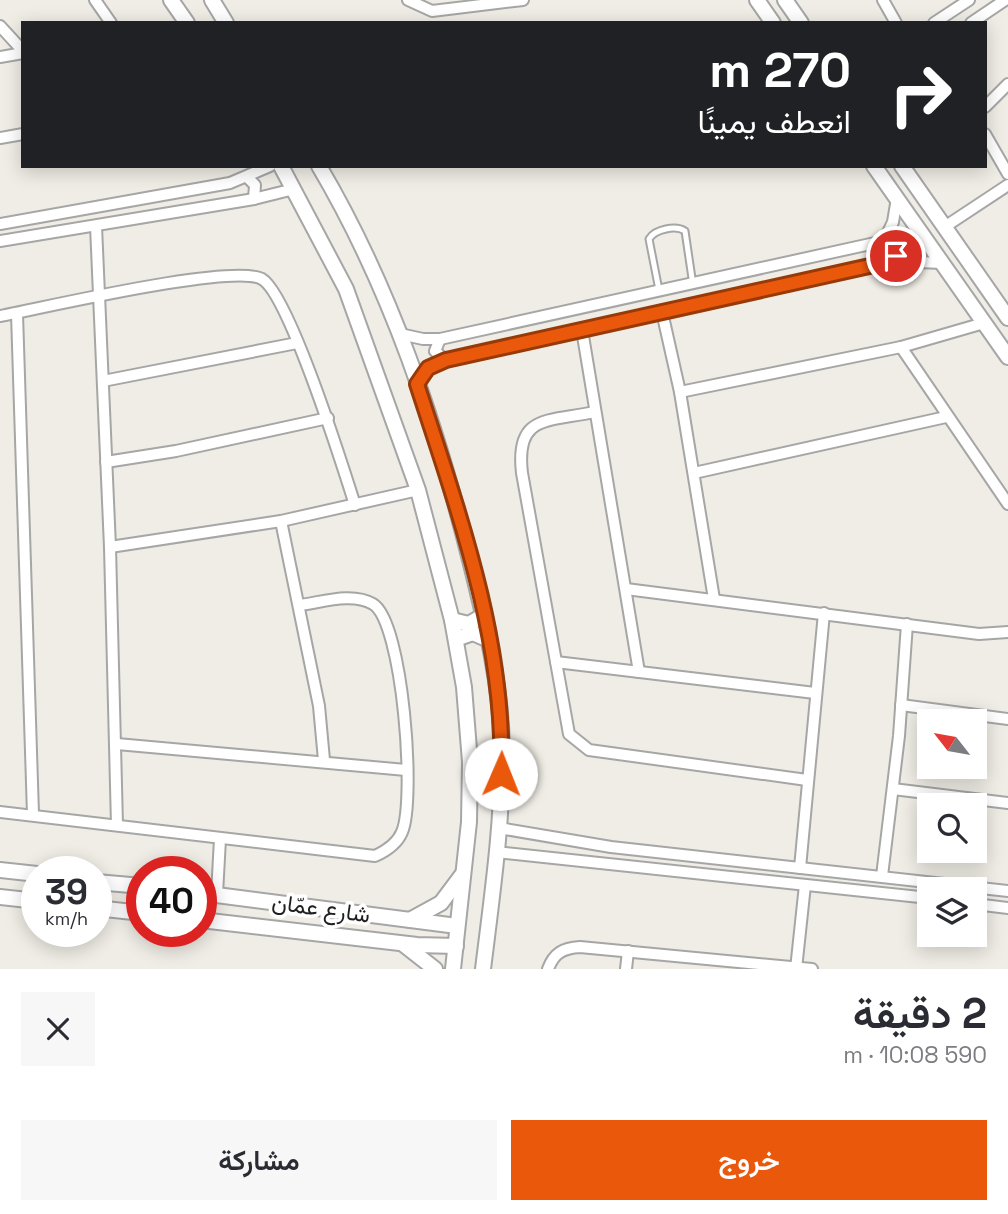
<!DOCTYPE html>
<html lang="ar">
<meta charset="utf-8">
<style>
:root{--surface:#fff;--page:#f7f7f7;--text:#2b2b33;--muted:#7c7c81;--accent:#ea580c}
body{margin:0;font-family:"Space Grotesk",Vazirmatn,sans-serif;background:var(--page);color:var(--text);direction:rtl;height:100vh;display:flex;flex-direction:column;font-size:26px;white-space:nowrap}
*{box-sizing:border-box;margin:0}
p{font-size:23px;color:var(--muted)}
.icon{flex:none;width:38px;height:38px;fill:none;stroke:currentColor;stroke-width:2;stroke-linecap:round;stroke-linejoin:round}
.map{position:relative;height:969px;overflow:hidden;direction:ltr}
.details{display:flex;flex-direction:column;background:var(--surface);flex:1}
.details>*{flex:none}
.guide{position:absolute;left:21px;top:21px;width:966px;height:147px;border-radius:0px;box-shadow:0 4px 18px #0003;direction:rtl;background:#202124;color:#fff;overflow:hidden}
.needle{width:46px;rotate:301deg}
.fabs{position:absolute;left:917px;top:709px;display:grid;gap:14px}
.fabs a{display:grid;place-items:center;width:70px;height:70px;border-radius:0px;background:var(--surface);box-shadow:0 4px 18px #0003;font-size:35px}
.speed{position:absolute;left:21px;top:856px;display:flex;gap:14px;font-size:35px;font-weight:700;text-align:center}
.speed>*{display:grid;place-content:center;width:91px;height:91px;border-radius:50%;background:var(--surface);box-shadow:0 4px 18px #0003;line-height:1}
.speed small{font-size:18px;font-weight:400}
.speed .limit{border:10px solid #d22;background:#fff;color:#111}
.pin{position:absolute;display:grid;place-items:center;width:60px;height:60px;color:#fff;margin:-30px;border:4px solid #fff;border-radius:50%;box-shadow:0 2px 7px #0007}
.me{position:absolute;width:77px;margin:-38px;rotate:1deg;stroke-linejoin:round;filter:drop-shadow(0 0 5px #0008)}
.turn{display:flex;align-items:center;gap:24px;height:147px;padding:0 21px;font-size:32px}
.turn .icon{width:91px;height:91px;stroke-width:2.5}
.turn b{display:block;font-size:49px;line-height:60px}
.round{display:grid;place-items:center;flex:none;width:74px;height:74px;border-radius:0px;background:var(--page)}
.head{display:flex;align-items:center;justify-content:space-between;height:119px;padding:0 21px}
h1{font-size:42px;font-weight:600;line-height:52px}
.action{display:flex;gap:14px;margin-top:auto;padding:14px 21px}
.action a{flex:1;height:80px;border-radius:0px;background:var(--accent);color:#fff;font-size:28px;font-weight:600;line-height:80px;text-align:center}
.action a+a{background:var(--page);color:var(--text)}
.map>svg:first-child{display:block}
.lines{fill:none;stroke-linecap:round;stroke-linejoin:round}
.service-casing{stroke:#a6a6a6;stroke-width:9}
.minor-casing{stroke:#a6a6a6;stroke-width:14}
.tertiary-casing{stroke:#a6a6a6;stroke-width:18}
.service{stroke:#fff;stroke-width:5}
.minor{stroke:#fff;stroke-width:10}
.tertiary{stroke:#fff;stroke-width:14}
.route-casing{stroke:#983908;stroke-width:18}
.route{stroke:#ea580c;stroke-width:12}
.labels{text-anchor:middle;stroke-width:7;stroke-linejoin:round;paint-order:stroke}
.street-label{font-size:23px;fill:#1f1f1f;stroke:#fff}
</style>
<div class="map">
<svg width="1008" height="969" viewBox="0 0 1008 969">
<rect width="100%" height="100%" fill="#efede5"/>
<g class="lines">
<!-- service casing -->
<g class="service-casing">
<path id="service" d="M659 290 649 239C655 229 676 225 685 231L693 285"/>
</g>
<!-- minor casing -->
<g class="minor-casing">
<g id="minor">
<polyline points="95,0 111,23"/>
<polyline points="408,0 432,11 523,0"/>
<polyline points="883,0 896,23"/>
<polyline points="934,23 969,0"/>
<polyline points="971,23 1005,0"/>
<polyline points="0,26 23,51"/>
<polyline points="0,57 23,53"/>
<polyline points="985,107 1008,84"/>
<polyline points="985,134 1008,174"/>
<polyline points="0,138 23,134"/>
<polyline points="247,177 255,185 254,199"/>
<polyline points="0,224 230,183 270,166"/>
<polyline points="96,226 110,547 117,825"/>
<polyline points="946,226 1008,185"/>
<polyline points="0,241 254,199 294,189"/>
<polyline points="884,241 897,249 892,261"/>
<polyline points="662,312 680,392 714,599"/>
<polyline points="17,314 33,814"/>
<path d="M0 316C43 308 233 263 262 279 289 295 343 467 355 505"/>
<polyline points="582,330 639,672"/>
<polyline points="400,334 423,339 440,339 884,241 893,222 897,198"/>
<polyline points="440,339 435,351 445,360"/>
<polyline points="901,347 1008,504"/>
<polyline points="103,381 297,343"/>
<polyline points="417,384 428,368 445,360 892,261 943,263"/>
<polyline points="680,392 901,347 984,323"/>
<path d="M594 412C548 422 515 414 522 473L569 734 589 750 807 780"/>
<polyline points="106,462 176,451 328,418"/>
<polyline points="694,473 946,417"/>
<polyline points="281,521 319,706 324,760"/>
<polyline points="110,547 281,521 418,490"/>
<polyline points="626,589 979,634 1008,632"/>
<polyline points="556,662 815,693"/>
<polyline points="901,705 1008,719"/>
<polyline points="117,744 406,770"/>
<polyline points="893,789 1008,803"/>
<path d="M0 812 375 856C386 851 397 844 402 832 416 800 403 622 373 604 352 592 323 602 300 605"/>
<polyline points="499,828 611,847 1008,891"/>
<polyline points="496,852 929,898"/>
<polyline points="800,868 824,613"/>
<polyline points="882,876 899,736 907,624"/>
<polyline points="217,894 220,839"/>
<polyline points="975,904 1008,908"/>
<path d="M548 969C554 953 563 948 580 947L812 969"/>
<polyline points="626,969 628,951"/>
<polyline points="796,969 805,885"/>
</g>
</g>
<!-- tertiary casing -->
<g class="tertiary-casing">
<g id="tertiary">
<polyline points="171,0 187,23"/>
<polyline points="212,0 226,23"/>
<polyline points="757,0 773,23"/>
<polyline points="785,0 801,23"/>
<polyline points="281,166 346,289 418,490 452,620 464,687 470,762 469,822 453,969"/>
<path d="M319 166C391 288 436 424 470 560 485 621 501 684 502 748 503 821 492 896 483 969"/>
<polyline points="874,166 1008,357"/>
<polyline points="902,166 1008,318"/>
<polyline points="452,620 469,624 484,615"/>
<polyline points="456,639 473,633 489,640"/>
<polyline points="0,870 37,874"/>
<polyline points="96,882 142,886"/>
<polyline points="201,893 457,926"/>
<polyline points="0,897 37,901"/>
<polyline points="96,908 142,913"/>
<polyline points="201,920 417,945 456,946"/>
<polyline points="410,920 441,903 462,875"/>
<polyline points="403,944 435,969"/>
</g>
</g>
<!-- service -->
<use href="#service" class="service"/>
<!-- minor -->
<use href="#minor" class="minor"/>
<!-- tertiary -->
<use href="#tertiary" class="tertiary"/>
</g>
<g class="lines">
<!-- route casing -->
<g class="route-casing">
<path id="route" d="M501 774C506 641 457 508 417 384L428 368 446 360 892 261 896 256"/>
</g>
<!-- route -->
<use href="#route" class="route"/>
</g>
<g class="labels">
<!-- street labels -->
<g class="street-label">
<text transform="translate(321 908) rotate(8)" y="8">شارع عمّان</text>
</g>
</g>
</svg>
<div class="fabs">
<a><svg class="needle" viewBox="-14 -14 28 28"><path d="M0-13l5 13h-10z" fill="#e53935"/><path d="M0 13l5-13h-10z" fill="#7c7c81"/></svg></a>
<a><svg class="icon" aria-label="search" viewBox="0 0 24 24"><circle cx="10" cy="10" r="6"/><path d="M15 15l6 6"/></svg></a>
<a><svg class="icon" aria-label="layers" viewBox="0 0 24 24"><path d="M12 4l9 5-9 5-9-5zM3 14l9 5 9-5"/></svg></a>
</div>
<div class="speed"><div>39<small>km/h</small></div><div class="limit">40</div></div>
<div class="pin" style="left:896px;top:256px;background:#d93025"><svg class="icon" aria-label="arrive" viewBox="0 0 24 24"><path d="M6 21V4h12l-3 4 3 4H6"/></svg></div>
<svg class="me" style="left:501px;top:774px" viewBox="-20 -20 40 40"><circle r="19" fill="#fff"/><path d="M0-13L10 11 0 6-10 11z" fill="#ea580c"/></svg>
<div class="guide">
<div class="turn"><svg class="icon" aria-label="right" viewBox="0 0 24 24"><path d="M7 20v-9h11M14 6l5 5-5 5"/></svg><div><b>270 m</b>انعطف يمينًا</div></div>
</div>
</div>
<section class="details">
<div class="head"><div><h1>2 دقيقة</h1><p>590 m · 10:08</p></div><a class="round"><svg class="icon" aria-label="close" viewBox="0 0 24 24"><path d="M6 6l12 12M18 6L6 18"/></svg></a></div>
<div class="action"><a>خروج</a><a>مشاركة</a></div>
</section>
